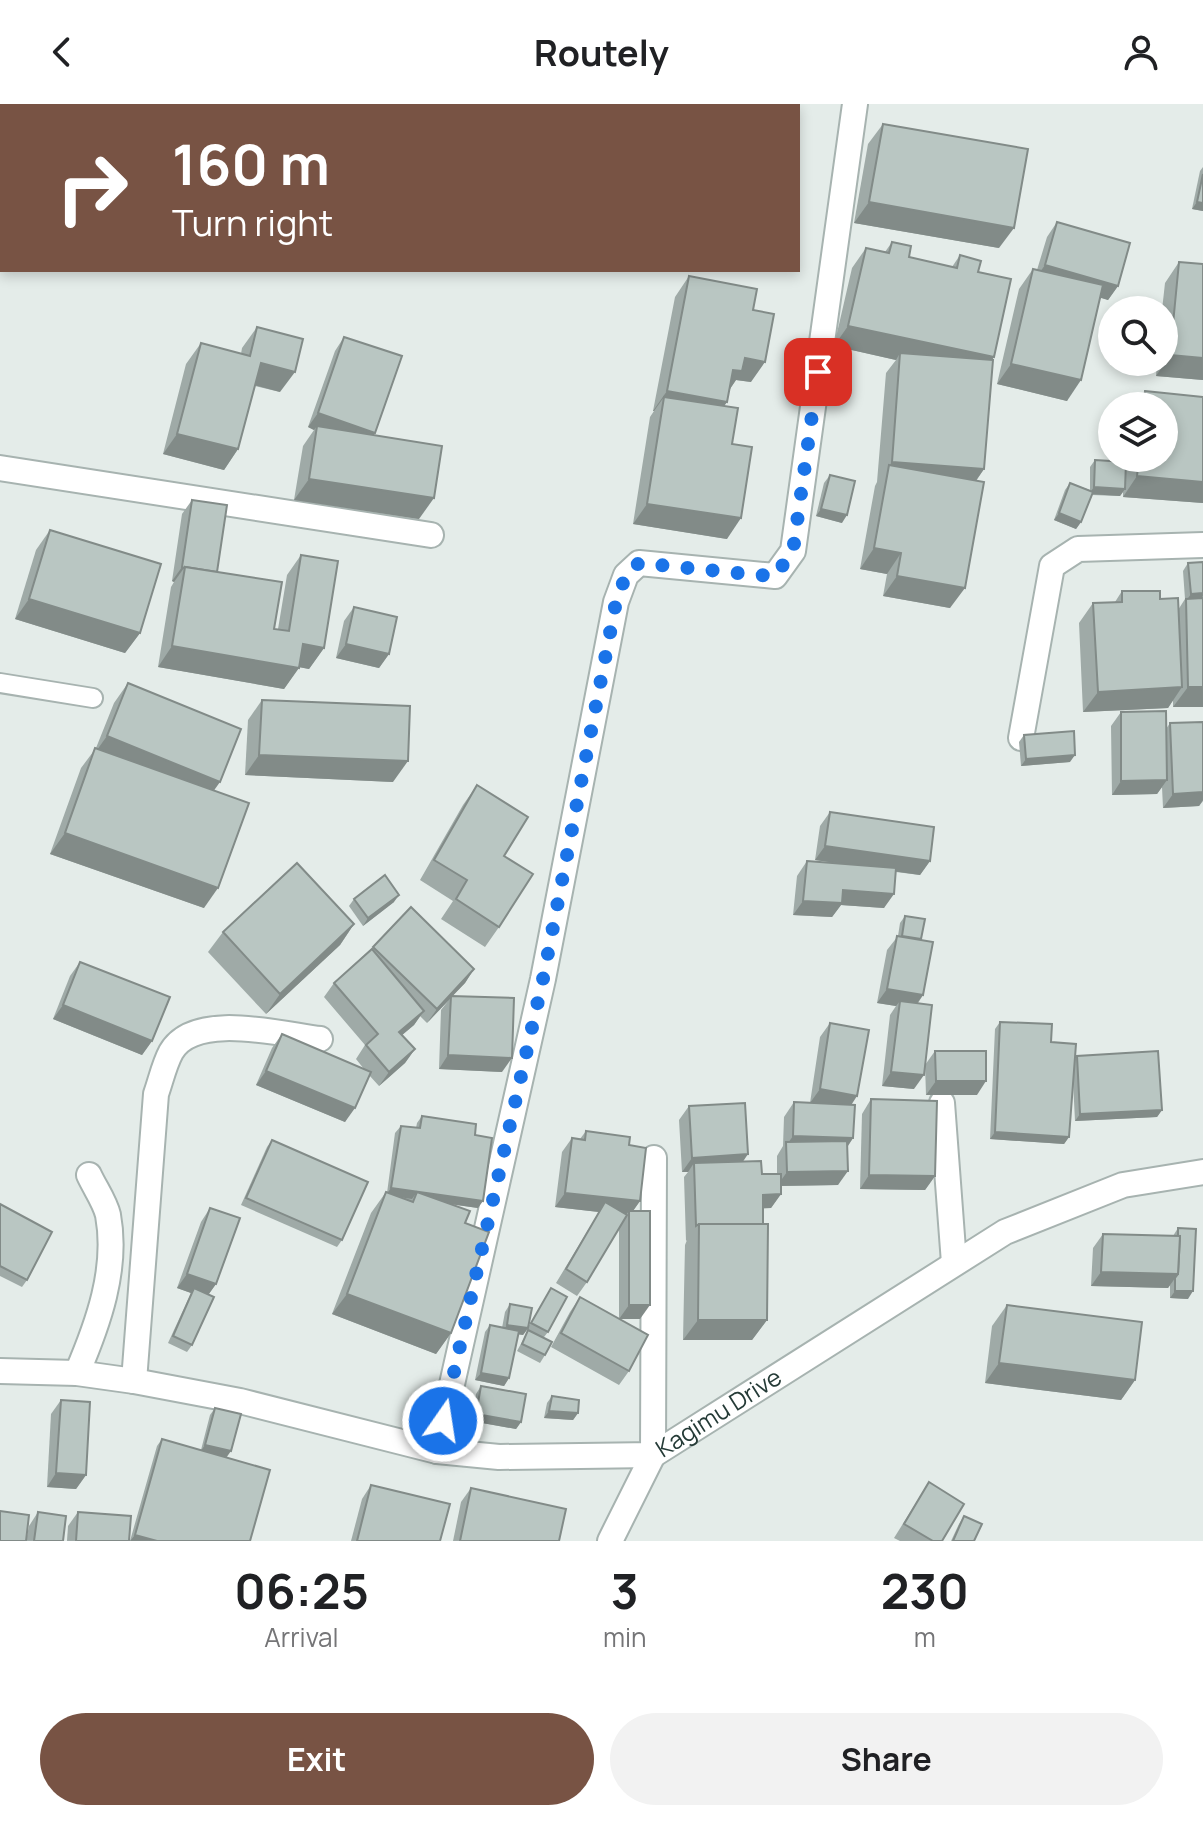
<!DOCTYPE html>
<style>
:root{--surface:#fff;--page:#f2f2f2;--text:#202124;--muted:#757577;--accent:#785344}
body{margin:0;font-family:Manrope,sans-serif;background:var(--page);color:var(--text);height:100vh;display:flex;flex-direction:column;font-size:30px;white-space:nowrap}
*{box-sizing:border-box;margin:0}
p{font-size:26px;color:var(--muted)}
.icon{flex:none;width:44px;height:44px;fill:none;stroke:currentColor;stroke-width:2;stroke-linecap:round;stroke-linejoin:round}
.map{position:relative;height:1437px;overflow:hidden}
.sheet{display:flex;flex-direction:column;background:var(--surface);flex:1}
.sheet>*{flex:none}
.hud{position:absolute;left:0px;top:0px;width:800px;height:168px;box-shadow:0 4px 12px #0003;background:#785344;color:#fff;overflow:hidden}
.tools{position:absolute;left:1098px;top:192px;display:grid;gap:16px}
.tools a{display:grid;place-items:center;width:80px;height:80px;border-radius:50%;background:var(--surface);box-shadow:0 4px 12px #0003;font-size:40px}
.pin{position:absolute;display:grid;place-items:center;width:68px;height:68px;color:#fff;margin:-34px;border-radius:16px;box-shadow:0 4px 12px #0006}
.me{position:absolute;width:88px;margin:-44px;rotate:13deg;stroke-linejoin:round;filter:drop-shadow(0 0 6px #0008)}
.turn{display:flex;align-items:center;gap:28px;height:168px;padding:0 40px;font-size:36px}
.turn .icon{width:104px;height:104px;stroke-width:2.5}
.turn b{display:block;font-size:56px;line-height:68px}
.eta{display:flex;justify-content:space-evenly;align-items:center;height:136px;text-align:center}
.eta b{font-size:48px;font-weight:700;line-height:56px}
.action{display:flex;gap:16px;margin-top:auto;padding:16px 40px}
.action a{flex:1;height:92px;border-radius:48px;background:var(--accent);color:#fff;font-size:32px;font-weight:700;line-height:92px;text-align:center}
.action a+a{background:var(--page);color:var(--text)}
header{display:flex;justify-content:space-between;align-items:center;height:104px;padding:0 40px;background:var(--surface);font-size:36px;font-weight:700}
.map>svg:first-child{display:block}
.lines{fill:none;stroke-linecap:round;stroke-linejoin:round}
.lane-casing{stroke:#a7b3b0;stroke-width:22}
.street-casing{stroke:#a7b3b0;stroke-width:28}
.lane{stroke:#fff;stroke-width:18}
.street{stroke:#fff;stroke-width:24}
.wall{fill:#9faaa7}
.shaded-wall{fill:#828b88}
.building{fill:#b9c6c2;stroke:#828b88;stroke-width:2}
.route{stroke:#1a73e8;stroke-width:14;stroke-dasharray:0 25.2}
.labels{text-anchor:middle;stroke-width:8;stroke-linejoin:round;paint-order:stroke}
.street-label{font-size:24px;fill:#253b37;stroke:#f4f9f6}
</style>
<header><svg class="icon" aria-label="back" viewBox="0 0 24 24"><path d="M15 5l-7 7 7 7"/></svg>Routely<svg class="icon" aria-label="person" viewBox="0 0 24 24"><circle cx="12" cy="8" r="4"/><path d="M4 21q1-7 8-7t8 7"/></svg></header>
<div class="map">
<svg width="1203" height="1437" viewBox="0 0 1203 1437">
<rect width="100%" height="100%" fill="#e4ece9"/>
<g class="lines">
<!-- lane casing -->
<g class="lane-casing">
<polyline id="lane" points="0,579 93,594"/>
</g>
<!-- street casing -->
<g class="street-casing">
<g id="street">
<polyline points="0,12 2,12"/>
<polyline points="0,364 431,431"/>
<polyline points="1021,634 1052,462 1078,445 1203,441"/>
<polyline points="942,999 954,1159"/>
<path id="s1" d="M0 1267 77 1269 134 1277 240 1297 437 1347 499 1353 653 1351 1005 1128 1123 1081 1203 1068"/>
<path d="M77 1269C98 1220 118 1165 108 1111 105 1098 95 1084 89 1071"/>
<path d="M134 1277 156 990C161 976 164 961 171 948 194 907 280 930 320 935"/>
<polyline points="437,1347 543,875 616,498 626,471 639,459 775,472 793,447 855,0"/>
<polyline points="610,1437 653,1351 654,1054"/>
</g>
</g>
<!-- lane -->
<use href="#lane" class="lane"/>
<!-- street -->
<use href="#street" class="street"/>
</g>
<!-- wall -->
<g class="wall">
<rect x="393" y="0" width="119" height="2"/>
<polygon points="883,20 999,144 854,119 868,40"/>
<polygon points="1203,63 1203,107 1192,105 1200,67"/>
<polygon points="1057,118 1118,182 1108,196 1100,193 1067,297 997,280 1019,185 1033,165 1037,166 1047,133"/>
<polygon points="892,138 909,153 952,163 960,151 978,168 994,253 992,256 984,365 976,377 950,504 883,492 887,470 860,465 875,382 877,378 886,269 896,256 834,242 852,164 866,144 885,148"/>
<polygon points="1179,158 1203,160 1203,276 1156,272 1157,258 1164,258 1164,206 1162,206 1165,179"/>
<polygon points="689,172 753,206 751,278 736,276 729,286 727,298 724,302 732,340 727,435 633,420 650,313 654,307 653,307 675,193"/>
<polygon points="257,223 280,288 255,282 238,345 224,366 163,350 186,260 201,239 241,250 242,244"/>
<polygon points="344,233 375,329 374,331 419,415 294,396 303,342 314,326 308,323 335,247"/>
<polygon points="1145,287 1203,293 1203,399 1123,393 1123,388 1120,392 1092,391 1081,418 1076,425 1054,416 1065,386 1070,379 1090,386 1090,363 1095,356 1126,358 1126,354 1164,354 1164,302 1135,302"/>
<polygon points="830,371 842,419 816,412 824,379"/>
<polygon points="192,396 217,468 274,525 278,525 287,471 301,451 324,544 309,565 299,563 284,585 158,563 171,483 174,478 172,477 182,410"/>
<polygon points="50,426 140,529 125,549 15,515 36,446"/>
<polygon points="1203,458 1203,603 1173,603 1173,596 1168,604 1083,608 1079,519 1093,499 1115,498 1122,487 1160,495 1178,506 1185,495 1183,467 1188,459"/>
<polygon points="354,503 389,550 379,564 336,554 344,517"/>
<polygon points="128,579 214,686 204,804 50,750 81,664 96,644 114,599"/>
<polygon points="262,596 393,678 245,671 248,616"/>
<polygon points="1121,608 1166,625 1170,619 1203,618 1203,706 1203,697 1199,702 1163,704 1162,683 1157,690 1112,691 1111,622"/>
<polygon points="1024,631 1070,658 1021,662 1019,638"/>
<polygon points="477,681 499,823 485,843 441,815 453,797 420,776 463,701"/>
<polygon points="830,708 930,757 920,771 896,768 884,804 841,801 832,813 793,811 797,772 807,757 842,760 815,756 820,722"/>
<polygon points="354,795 394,798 363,822 349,802"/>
<polygon points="905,812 921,835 923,891 918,899 914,985 882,982 890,911 896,902 877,899 887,846 898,832 900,819"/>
<polygon points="354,820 340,841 266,910 208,848 223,828"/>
<polygon points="373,843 474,865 465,879 452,892 502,968 439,965 441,906 448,897 427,919 420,912 414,921 402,931 415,945 405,959 379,982 369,971 345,1018 256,981 272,944 282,930 364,965 356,955 365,941 324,893 334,879"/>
<polygon points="80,858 152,937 142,951 53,915 70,872"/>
<polygon points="1000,918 1051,938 1075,955 1077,952 1162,1006 1157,1013 1075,1017 1073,977 1069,1033 1064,1040 990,1035 995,925"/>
<polygon points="830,919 851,1001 853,1034 848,1042 838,1081 781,1082 781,1090 771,1104 763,1104 767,1216 752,1236 683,1236 685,1141 687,1136 686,1137 684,1073 688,1068 682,1068 679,1016 689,1002 743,1057 762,1070 777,1070 777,1052 783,1042 784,1013 794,998 810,999 820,933"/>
<polygon points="935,947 977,991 926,991 925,961"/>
<polygon points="871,995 935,1072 925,1086 860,1085 862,1010"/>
<polygon points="422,1012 475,1031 478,1104 450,1100 465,1119 451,1229 436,1250 332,1210 371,1109 386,1088 387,1089 395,1029 401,1022 416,1024 417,1019"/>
<polygon points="586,1027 629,1041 640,1097 633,1107 640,1215 620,1215 629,1267 619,1281 551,1243 570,1208 580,1193 619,1215 619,1124 587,1178 577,1192 556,1179 599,1108 555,1103 562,1048 572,1034 580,1035"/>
<polygon points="272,1036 342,1136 337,1143 241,1101 267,1043"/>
<polygon points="0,1100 27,1176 22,1183 0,1172"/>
<polygon points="210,1104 216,1180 208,1191 192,1241 187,1248 168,1239 191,1189 177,1184 201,1118"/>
<polygon points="1178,1124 1188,1195 1170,1194 1170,1181 1168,1184 1091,1182 1093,1144 1103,1130 1173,1132"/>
<polygon points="551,1184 548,1228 544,1233 545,1251 540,1259 517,1247 528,1227 527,1226 523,1231 518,1230 509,1274 504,1282 475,1276 485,1228 490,1221 502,1224 505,1208 510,1200 528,1223"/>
<polygon points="1007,1201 1135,1276 1121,1296 985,1279 992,1222"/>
<polygon points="481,1282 521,1318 516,1325 471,1317 476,1290"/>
<polygon points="552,1292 578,1309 573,1316 544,1314 547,1299"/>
<polygon points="61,1296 86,1371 76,1385 47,1383 51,1310"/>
<polygon points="215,1304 226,1354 250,1437 130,1437 157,1342 162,1335 201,1346 210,1311"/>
<polygon points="929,1378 942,1437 900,1437 894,1434"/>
<polygon points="371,1381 440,1437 351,1437 362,1395"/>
<polygon points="471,1384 559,1437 453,1437 461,1398"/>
<polygon points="38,1408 63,1437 26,1437 29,1422"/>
<polygon points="78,1408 129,1437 67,1437 68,1422"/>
<polygon points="964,1412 974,1437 951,1437 959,1420"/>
</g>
<!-- shaded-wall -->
<g class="shaded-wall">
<polygon points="869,98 1014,124 999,144 854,119"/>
<polygon points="1197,98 1203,99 1203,107 1192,105"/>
<polygon points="1045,161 1118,182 1108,196 1035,175"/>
<polygon points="848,222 994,253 979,274 900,249 896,256 834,242"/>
<polygon points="1170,251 1203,254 1203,276 1156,272"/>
<polygon points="745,254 765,258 751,278 736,276 728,288 733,266"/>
<polygon points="261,259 295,268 280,288 247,279"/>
<polygon points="1011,260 1081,276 1067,297 997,280"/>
<polygon points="667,287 727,298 712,318 664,293 654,307 653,307"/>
<polygon points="318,309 375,329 365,343 317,322 314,326 308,323"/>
<polygon points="177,330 238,345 224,366 163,350"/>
<polygon points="892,358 984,365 970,385 889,362"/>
<polygon points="1137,372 1203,378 1203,399 1123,393"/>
<polygon points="309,375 434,394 419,415 294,396"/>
<polygon points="1094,383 1125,385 1120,392 1089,390"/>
<polygon points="647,400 741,414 727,435 633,420"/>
<polygon points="821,405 847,411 842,419 816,412"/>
<polygon points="1059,409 1081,418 1076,425 1054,416"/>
<polygon points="874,444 901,449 887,470 860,465"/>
<polygon points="182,463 184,464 174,478 172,477"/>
<polygon points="897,472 965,484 950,504 883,492"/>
<polygon points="1203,489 1203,492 1200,496 1186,497 1191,490"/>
<polygon points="29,495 140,529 125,549 15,515"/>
<polygon points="303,540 324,544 309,565 288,561"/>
<polygon points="346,540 389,550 379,564 336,554"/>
<polygon points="172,542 299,564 284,585 158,563"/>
<polygon points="1182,583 1168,604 1083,608 1098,588"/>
<polygon points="1188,583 1203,583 1203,603 1173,603"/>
<polygon points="107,632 220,678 205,699 92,653"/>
<polygon points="259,651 408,657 393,678 245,671"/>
<polygon points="1075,651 1070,658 1021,662 1026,655"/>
<polygon points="1167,676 1157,690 1112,691 1121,677"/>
<polygon points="1203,688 1203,696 1199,702 1163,704 1173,690"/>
<polygon points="65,729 218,784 204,804 50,750"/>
<polygon points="825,742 930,757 920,771 815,756"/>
<polygon points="843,786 894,790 884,804 841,801 832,813 793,811 803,797"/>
<polygon points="399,791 394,798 363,822 368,814"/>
<polygon points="354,820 340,841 266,910 280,890"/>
<polygon points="474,865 465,879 427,919 437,905"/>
<polygon points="887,885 923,891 913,905 900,897 896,902 877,899"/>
<polygon points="63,901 152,937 142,951 53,915"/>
<polygon points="424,907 414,921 389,942 399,928"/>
<polygon points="415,945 405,959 379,982 389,968"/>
<polygon points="448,951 512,954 502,968 439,965"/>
<polygon points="266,967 355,1004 345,1018 256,981"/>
<polygon points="891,968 924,971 914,985 882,982"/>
<polygon points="936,977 986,977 977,991 926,991"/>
<polygon points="820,985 857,992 848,1006 810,999"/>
<polygon points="1162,1006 1157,1013 1075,1017 1080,1010"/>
<polygon points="995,1028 1069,1033 1064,1040 990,1035"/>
<polygon points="793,1032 853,1034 843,1049 786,1042"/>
<polygon points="748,1050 738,1065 694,1059 688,1068 682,1068 692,1054"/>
<polygon points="848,1067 838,1081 777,1082 787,1068"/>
<polygon points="869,1071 935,1072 925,1086 860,1085"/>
<polygon points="391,1084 483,1097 478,1104 414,1095 417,1088 412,1095 386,1091"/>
<polygon points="565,1089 640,1097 630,1111 629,1107 626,1111 605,1098 599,1108 555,1103"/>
<polygon points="781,1090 771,1104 753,1105 763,1091"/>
<polygon points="1101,1168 1178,1170 1168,1184 1091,1182"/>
<polygon points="187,1170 216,1180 206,1194 194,1184 191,1189 177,1184"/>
<polygon points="1175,1187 1193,1187 1188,1195 1170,1194"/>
<polygon points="347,1190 451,1229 436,1250 332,1210"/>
<polygon points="629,1201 650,1201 640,1215 619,1215"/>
<polygon points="698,1216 767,1216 752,1236 683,1236"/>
<polygon points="507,1221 528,1224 523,1231 502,1228"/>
<polygon points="999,1259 1135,1276 1121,1296 985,1279"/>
<polygon points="481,1269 509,1274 504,1282 475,1276"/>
<polygon points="549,1307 578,1309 573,1316 544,1314"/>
<polygon points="476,1310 521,1318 516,1325 471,1317"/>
<polygon points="205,1341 231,1347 226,1354 200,1348"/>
<polygon points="56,1369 86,1371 76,1385 47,1383"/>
<polygon points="135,1431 157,1437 130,1437"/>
</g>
<!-- building -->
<g class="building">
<rect x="404" y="0" width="108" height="2"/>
<rect x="612" y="0" width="82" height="2"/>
<polygon points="883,20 1028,45 1014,124 869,98"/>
<polygon points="1203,70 1203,99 1197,98"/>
<polygon points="1057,118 1130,139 1118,182 1045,161"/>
<polygon points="892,138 911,142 909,153 957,164 960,151 981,157 978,168 1011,175 994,253 848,222 866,144 889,149"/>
<polygon points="1179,158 1203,160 1203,254 1170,251"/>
<polygon points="1033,165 1103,181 1081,276 1011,260"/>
<polygon points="689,172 757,185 753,206 774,210 765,258 745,254 742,267 733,266 727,298 667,287"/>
<polygon points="257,223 303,235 295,268 261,259 238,345 177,330 201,239 250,252"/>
<polygon points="344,233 402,252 375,329 318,309"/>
<polygon points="900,249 993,256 984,365 892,358"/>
<polygon points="1145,287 1203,293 1203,378 1137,372 1139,354 1164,354 1164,302 1144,302"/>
<polygon points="664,293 738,304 732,340 752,343 741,414 647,400"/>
<polygon points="317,322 442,342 434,394 309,375"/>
<polygon points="1095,356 1126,358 1125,385 1094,383"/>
<polygon points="889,361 984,378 965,484 897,472 901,449 874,444"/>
<polygon points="830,371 855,377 847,411 821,405"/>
<polygon points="1070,379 1093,388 1081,418 1059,409"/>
<polygon points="192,396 227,401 217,468 185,463 185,464 182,463"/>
<polygon points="50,426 161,460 140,529 29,495"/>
<polygon points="301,451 338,457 324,544 303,540 299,564 172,542 185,463 282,478 274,525 289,527"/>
<polygon points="1203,458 1203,489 1191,490 1188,459"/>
<polygon points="1122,487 1160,487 1160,495 1178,494 1182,583 1098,588 1093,499 1122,498"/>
<polygon points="1203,494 1203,583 1188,583 1186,495"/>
<polygon points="354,503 397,513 389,550 346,540"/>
<polygon points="128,579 241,625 220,678 107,632"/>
<polygon points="262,596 410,602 408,657 259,651"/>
<polygon points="1166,607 1167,676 1121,677 1121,608"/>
<polygon points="1203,618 1203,688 1173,690 1170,619"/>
<polygon points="1074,627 1075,651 1026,655 1024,631"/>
<polygon points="95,644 249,699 218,784 65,729"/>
<polygon points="477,681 528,713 504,752 533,770 499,823 456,795 467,776 434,756"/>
<polygon points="830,708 934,723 930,757 825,742"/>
<polygon points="807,757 896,764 894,790 843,786 842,799 803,797"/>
<polygon points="297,759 354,820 280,890 223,828"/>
<polygon points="385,771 399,791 368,814 354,795"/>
<polygon points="411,803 474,865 437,905 373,843"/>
<polygon points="905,812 925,815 921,835 902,832"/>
<polygon points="897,832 933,838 923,891 887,885"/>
<polygon points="372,845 424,907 399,928 415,945 389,968 366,941 378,930 334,879"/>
<polygon points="80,858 170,893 152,937 63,901"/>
<polygon points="451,892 514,894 512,954 448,951"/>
<polygon points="900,897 932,901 924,971 891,968"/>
<polygon points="1000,918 1052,920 1051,938 1076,940 1069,1033 995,1028"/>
<polygon points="830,919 869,926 857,992 820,985"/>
<polygon points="282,930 371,968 355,1004 266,967"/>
<polygon points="935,947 986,947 986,977 936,977"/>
<polygon points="1158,947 1162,1006 1080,1010 1077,952"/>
<polygon points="871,995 937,997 935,1072 869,1071"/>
<polygon points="794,998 855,1001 853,1034 793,1032"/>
<polygon points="745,999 748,1050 692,1054 689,1002"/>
<polygon points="422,1012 476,1020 475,1031 492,1034 483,1097 391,1084 401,1022 420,1024"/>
<polygon points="586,1027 630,1033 629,1041 646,1044 640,1097 565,1089 572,1034 585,1036"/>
<polygon points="272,1036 368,1078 342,1136 246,1094"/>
<polygon points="847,1037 848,1067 787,1068 786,1038"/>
<polygon points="761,1057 762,1070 781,1070 781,1090 763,1091 763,1120 699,1120 696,1122 694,1059"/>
<polygon points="386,1088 413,1098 417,1088 470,1107 465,1119 489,1128 451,1229 347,1190"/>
<polygon points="605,1098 627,1111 587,1178 566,1165"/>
<polygon points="0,1100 52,1128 27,1176 0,1162"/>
<polygon points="210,1104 240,1114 216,1180 187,1170"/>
<rect x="629" y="1107" width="21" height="94"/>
<polygon points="699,1120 768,1120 767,1216 698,1216"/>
<polygon points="1178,1124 1196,1125 1193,1187 1175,1187 1175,1174 1178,1170 1180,1132 1178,1132"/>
<polygon points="1103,1130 1180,1132 1178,1170 1101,1168"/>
<polygon points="194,1184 214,1193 192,1241 173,1232"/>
<polygon points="551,1184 567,1193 548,1228 531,1219"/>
<polygon points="580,1193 648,1231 629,1267 561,1229"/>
<polygon points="510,1200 532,1204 528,1224 507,1221"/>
<polygon points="1007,1201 1142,1218 1135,1276 999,1259"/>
<polygon points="490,1221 519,1227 509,1274 481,1269"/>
<polygon points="528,1226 552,1238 545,1251 522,1240"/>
<polygon points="481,1282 526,1290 521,1318 476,1310"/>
<polygon points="552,1292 579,1296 578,1309 549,1307"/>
<polygon points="61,1296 90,1298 86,1371 56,1369"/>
<polygon points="215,1304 241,1310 231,1347 205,1341"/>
<polygon points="162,1335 270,1366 250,1437 157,1437 135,1431"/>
<polygon points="929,1378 964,1400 942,1437 933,1437 904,1420"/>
<polygon points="371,1381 450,1400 440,1437 357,1437"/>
<polygon points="471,1384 566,1405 559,1437 460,1437"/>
<polygon points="0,1407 29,1411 26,1437 0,1437"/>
<polygon points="38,1408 66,1412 63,1437 34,1437"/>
<polygon points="78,1408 131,1412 129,1437 76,1437"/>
<polygon points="964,1412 982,1420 974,1437 953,1437"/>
</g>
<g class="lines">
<!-- route -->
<polyline class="route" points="443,1317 543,875 616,498 626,471 639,459 758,471 775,472 793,447 818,268"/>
</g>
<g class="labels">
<!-- street labels -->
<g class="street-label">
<text dy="8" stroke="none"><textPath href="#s1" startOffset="740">Kagimu Drive</textPath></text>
</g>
</g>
</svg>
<div class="tools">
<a><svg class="icon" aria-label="search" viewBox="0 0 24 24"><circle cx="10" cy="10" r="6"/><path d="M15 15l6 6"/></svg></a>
<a><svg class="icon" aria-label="layers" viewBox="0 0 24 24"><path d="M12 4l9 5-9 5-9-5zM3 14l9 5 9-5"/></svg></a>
</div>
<div class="pin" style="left:818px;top:268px;background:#d93025"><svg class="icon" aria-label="arrive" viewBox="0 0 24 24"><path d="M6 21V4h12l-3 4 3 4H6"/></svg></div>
<svg class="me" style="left:443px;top:1317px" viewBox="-20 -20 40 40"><circle r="17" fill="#1a73e8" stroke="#fff" stroke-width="3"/><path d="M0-11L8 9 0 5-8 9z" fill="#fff"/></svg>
<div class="hud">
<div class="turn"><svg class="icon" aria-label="right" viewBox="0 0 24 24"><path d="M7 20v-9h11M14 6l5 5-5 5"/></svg><div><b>160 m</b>Turn right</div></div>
</div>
</div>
<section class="sheet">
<div class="eta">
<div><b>06:25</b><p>Arrival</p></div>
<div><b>3</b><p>min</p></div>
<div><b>230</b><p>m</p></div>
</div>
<div class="action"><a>Exit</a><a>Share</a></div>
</section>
